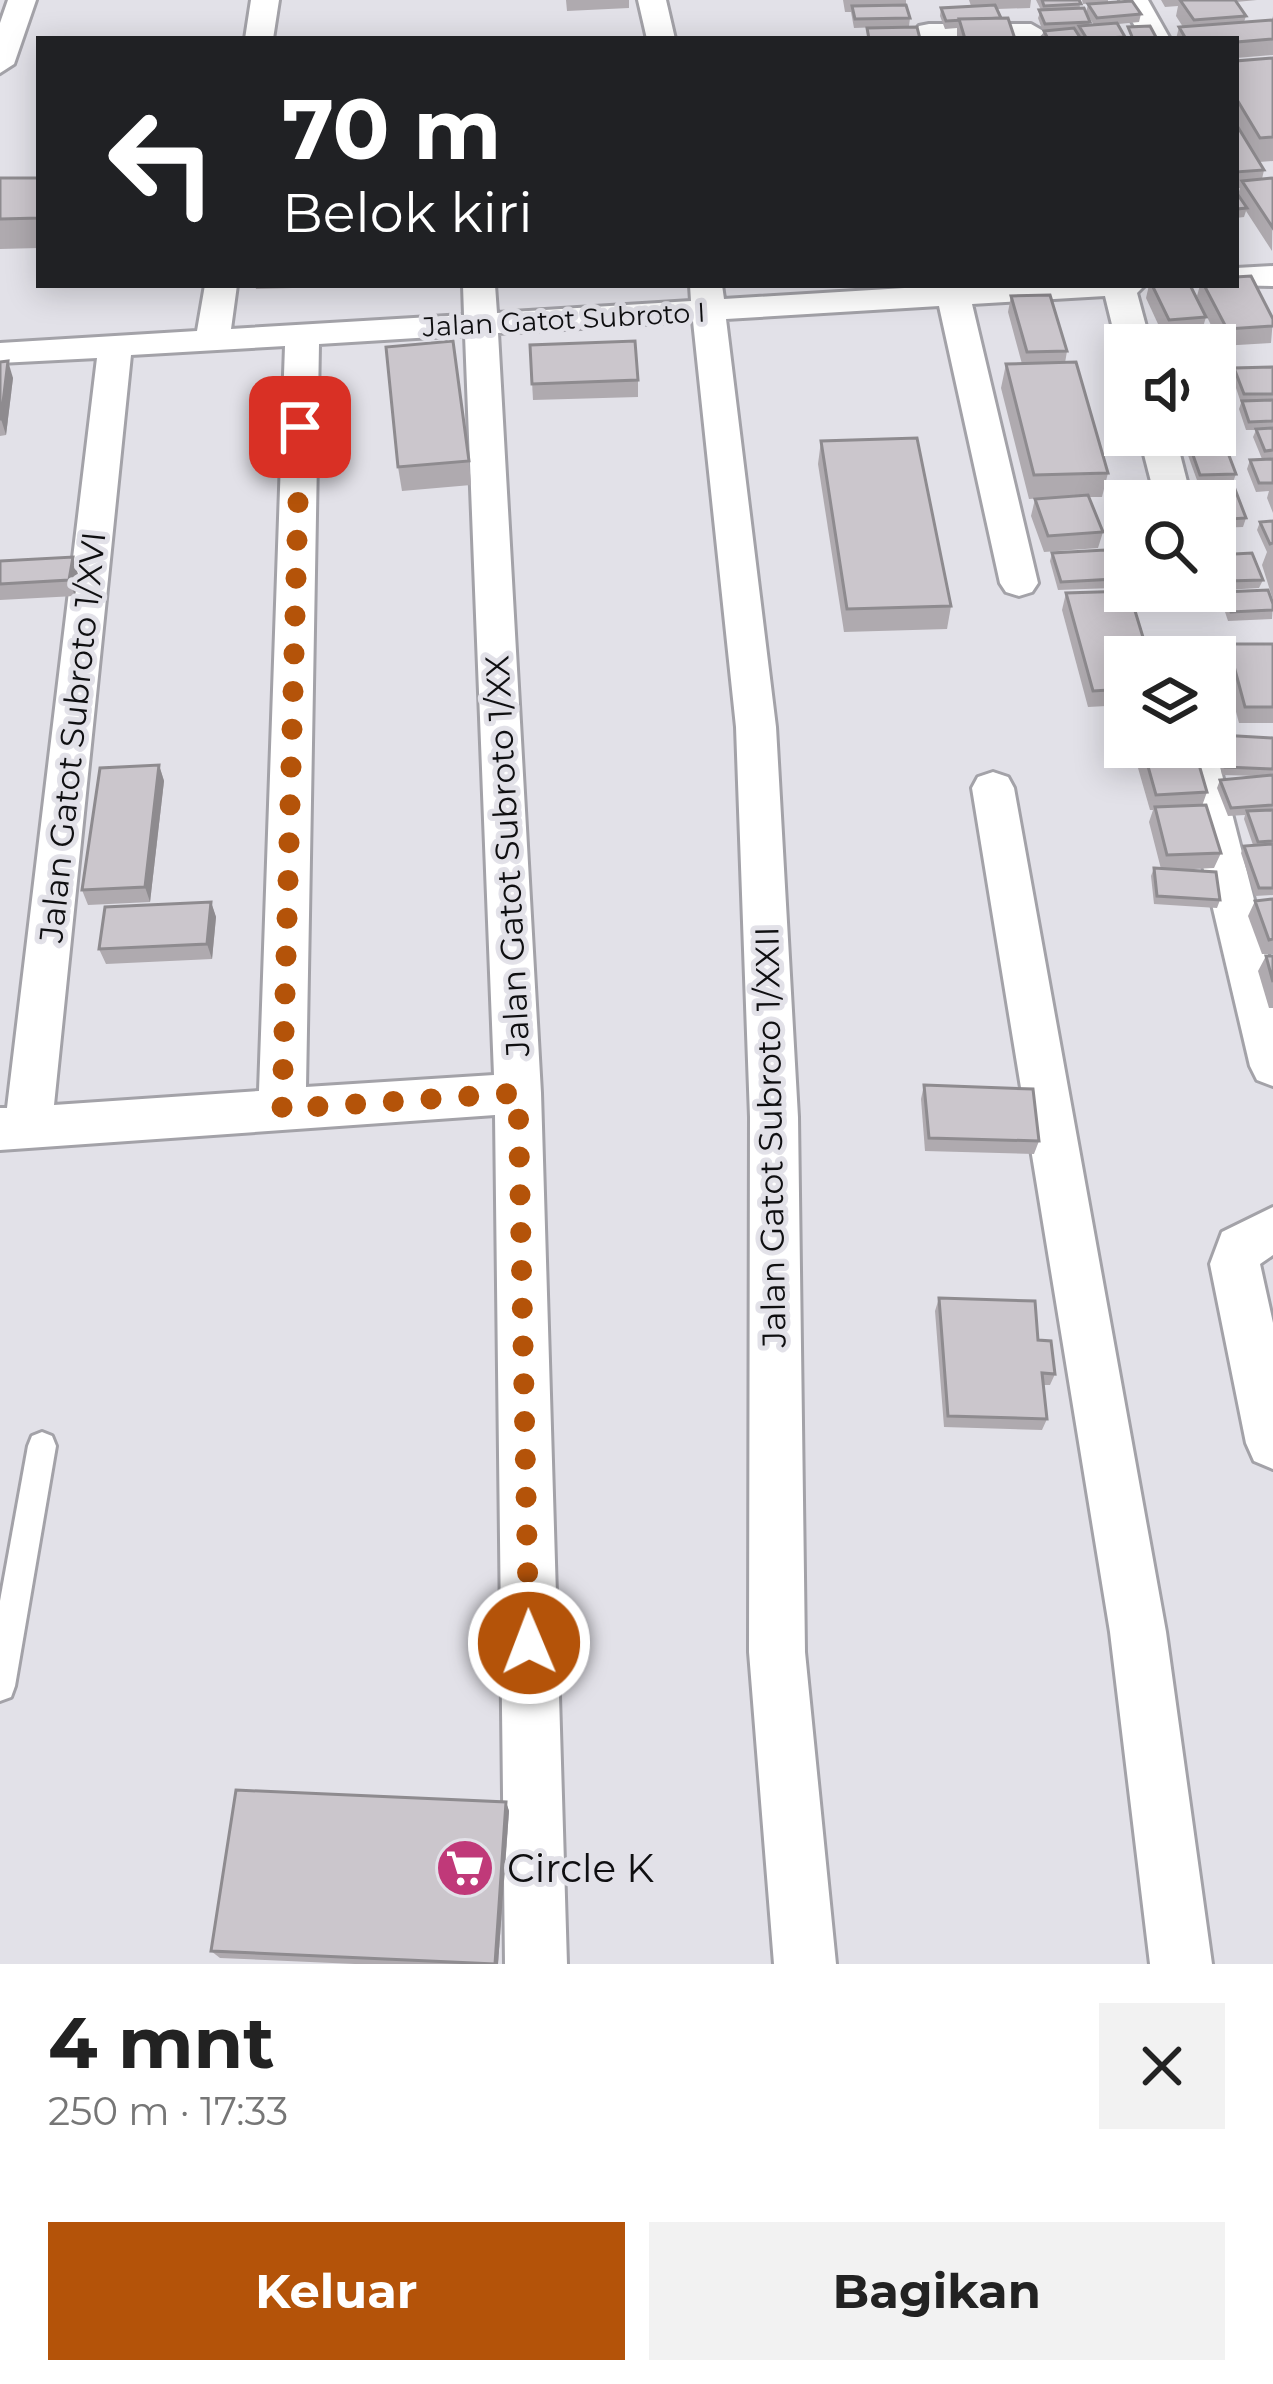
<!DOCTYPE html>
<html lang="id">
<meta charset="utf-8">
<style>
:root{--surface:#fff;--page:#f2f2f2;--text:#222;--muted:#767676;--accent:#b45309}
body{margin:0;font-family:Montserrat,sans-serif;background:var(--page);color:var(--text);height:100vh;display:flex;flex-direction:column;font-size:45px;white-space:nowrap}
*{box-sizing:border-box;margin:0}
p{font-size:39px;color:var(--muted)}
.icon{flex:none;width:66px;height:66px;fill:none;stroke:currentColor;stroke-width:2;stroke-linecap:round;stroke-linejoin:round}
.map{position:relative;height:1964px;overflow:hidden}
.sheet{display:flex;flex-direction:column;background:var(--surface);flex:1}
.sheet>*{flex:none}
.hud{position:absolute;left:36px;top:36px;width:1203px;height:252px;border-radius:0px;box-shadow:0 6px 30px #0003;background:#202124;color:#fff;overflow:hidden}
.tools{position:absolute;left:1104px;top:324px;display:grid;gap:24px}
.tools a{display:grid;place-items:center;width:132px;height:132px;border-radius:0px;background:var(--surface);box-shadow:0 6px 30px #0003;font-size:60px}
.pin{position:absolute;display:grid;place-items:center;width:102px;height:102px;color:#fff;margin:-51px;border-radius:24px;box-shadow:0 6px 18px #0006}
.me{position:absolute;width:132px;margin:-66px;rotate:359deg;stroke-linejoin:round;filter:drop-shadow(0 0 9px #0008)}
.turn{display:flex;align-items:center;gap:42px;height:252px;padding:0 48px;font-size:54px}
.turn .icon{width:156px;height:156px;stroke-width:2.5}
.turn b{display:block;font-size:84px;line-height:102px}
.round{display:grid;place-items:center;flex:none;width:126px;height:126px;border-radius:0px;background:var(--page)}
.headline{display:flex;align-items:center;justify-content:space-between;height:204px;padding:0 48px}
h1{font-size:72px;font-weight:700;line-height:90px}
.primary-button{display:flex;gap:24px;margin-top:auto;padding:24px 48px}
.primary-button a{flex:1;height:138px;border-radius:0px;background:var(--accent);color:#fff;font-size:48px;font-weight:700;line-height:138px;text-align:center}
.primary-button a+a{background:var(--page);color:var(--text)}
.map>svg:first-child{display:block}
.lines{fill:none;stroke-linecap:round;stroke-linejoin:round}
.service-casing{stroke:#a3a2a8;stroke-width:6}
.minor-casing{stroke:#a3a2a8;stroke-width:6}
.service{fill:#fff;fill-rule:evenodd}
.minor{fill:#fff;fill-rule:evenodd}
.wall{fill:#afaaaf}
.shaded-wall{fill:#8e8b8f}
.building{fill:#cbc6cc;stroke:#8e8b8f;stroke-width:3}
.route{stroke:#b45309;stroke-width:21;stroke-dasharray:0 37.8}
.labels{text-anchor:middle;stroke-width:10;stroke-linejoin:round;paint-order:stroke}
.far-street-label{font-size:27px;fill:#0f0f11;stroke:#e2e1e8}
.street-label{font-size:33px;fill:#0f0f11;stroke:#e2e1e8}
.near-poi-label{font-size:39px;fill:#0f0f11;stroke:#e2e1e8;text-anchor:start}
</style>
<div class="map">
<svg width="1273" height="1964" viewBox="0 0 1273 1964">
<rect width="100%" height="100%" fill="#e2e1e8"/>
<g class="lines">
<!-- service casing -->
<g class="service-casing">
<polygon id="service" points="42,1432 52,1436 56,1446 15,1686 11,1697 0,1701 0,1601 28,1446 32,1436"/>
</g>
<!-- minor casing -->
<g class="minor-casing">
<g id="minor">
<polygon points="8,0 36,0 14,64 0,73 0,23"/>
<polygon points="251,0 279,0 273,39 245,39"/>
<polygon points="638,0 666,0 675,39 647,39"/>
<polygon points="1120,0 1148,0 1170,39 1142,39"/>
<polygon points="929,24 1031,24 1045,32 1037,39 919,38 915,32 919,26"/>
<polygon points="1273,266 1273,286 1225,285 1236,285 1236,268"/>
<path d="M205 285H237L231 329 464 315 463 285H495L497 313 691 301 690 285H722L724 299 953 285H1145L1137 293 1151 345H1125V353L1117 345 1105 296 972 304 1038 583 1032 592 1019 596 1006 592 1000 583 939 306 726 319 776 727 798 1117 805 1652 836 1964H774L749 1652 750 1117 736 727 693 321 498 333 541 1093 567 1964H505L495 1115 0 1150V1108H7L97 358 0 363V343L197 331ZM465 335 494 1075 306 1087 319 344ZM285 346 259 1091 54 1105 131 355Z"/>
<polygon points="1139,435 1175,435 1192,501 1156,501"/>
<polygon points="1181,747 1213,747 1217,755 1273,974 1273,1086 1257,1080 1250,1066 1177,755"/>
<polygon points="993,772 1008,777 1014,788 1166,1632 1212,1964 1150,1964 1110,1632 972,788 978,777"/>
<polygon points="1273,1207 1273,1255 1260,1264 1273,1323 1273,1469 1254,1461 1246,1443 1210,1264 1222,1232"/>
</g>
</g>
<!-- service -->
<use href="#service" class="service"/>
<!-- minor -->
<use href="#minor" class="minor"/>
</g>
<!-- wall -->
<g class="wall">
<polygon points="566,0 629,0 629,8 567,11"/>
<polygon points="843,0 906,0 906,5 910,18 909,26 854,28 851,12 845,12"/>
<polygon points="969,0 1031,0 1030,8 997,9 1015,39 957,39 957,28 945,29 940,16 941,8 971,6"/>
<polygon points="1036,0 1079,0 1080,8 1090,22 1089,25 1094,25 1086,13 1088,4 1141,14 1139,22 1118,24 1125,39 1042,39 1043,32 1038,18 1041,10"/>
<polygon points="1082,0 1108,0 1108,2 1083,4"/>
<polygon points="1161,0 1257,0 1236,2 1246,16 1244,22 1272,20 1273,16 1273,55 1236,58 1236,39 1176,39 1179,27 1183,27 1176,16 1178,6 1165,7"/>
<polygon points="1273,58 1273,161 1259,162 1264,170 1262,179 1273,179 1272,251 1246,211 1244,217 1236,218 1236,192 1238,195 1240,188 1236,189 1236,61"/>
<polygon points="0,178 39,178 39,248 0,249"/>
<polygon points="255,285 404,285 256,289"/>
<polygon points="1149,285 1190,285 1206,317 1201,334 1164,337 1146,298"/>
<polygon points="1200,285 1236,285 1273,319 1271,343 1221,346 1197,296"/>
<polygon points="1011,296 1067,351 1065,363 1108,473 1102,497 1089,497 1103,532 1098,548 1044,552 1031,516 1035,499 1044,498 1029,499 1001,388 1006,364 1022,364 1008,312"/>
<polygon points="530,345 638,380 638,397 533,400"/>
<polygon points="0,362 13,378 6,435 0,436"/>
<polygon points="1273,367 1273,459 1262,459 1253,437 1256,430 1246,430 1239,409 1241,403 1232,376 1234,368"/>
<polygon points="1187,438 1236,474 1233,482 1198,483 1185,447"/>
<polygon points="821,441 951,606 947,629 844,632 818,464"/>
<polygon points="1273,459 1273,513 1267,498 1269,491 1256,492 1247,469 1250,460"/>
<polygon points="469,461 471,485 402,491 398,467"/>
<polygon points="1203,485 1246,518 1243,527 1215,528 1215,501 1203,501 1200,493"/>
<polygon points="1273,521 1273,600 1262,565 1267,552 1257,530 1260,522"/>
<polygon points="1052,553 1114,579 1112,588 1058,590 1050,561"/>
<polygon points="1217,555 1263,580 1259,588 1224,590 1215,565"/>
<polygon points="0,561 78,574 75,596 0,600"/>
<polygon points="1224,592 1273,604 1272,619 1228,621 1221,600"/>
<polygon points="1066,593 1125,657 1125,705 1088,707 1062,610"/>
<polygon points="1228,644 1273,644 1273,723 1239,723 1222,660"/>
<polygon points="1220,735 1273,738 1273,895 1255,896 1241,853 1244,846 1253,845 1244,819 1245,815 1228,816 1217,788 1220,780 1258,776 1222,775 1217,743"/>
<polygon points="1145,747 1192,747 1207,792 1202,806 1221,853 1214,868 1175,870 1220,900 1217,908 1154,904 1151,876 1154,868 1161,869 1149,822 1153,810 1150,810 1138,768 1144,752 1146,752"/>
<polygon points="159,765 164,781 150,902 88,905 82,890"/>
<polygon points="1273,899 1273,954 1262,954 1248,916 1255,901"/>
<polygon points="211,902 216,917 212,959 106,964 99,949"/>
<polygon points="1266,956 1273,956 1273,1008 1269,1008 1258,971"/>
<polygon points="924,1085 1039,1141 1034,1154 925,1151 921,1099"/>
<polygon points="939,1298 1038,1340 1055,1374 1050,1385 1044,1385 1047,1419 1042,1430 944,1427 935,1311"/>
<polygon points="506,1802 509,1811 498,1964 355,1964 220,1958 211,1951"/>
</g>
<!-- shaded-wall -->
<g class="shaded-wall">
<polygon points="8,361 13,378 6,435 1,419"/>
<polygon points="73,557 78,574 75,596 69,580"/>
<polygon points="159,765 164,781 150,902 145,887"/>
<polygon points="211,902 216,917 212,959 207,944"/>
<polygon points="506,1802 509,1811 498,1964 495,1964"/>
</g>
<!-- building -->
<g class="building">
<polygon points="1042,0 1079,0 1081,4 1044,6"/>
<polygon points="1180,0 1235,0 1246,16 1194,20"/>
<polygon points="1132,1 1141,14 1097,18 1088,4"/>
<polygon points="906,5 910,18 855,19 852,6"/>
<polygon points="995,5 1001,18 946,21 941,8"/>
<polygon points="1084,8 1090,22 1045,24 1039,10"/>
<polygon points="1008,18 1015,39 965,39 959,19"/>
<polygon points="1273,20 1273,39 1236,42 1236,39 1186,39 1179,27"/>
<polygon points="1117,23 1125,37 1087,39 1079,26"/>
<polygon points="1150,26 1157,39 1133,39 1128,27"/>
<polygon points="917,27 920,39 869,39 867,28"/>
<polygon points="1074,28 1081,39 1048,39 1044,31"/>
<polygon points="1273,58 1273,137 1260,138 1236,98 1236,61"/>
<polygon points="1236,124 1264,170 1236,172"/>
<polygon points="0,178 39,178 39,218 0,219"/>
<polygon points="1272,178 1273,179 1273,228 1242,181"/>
<polygon points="1236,192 1247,208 1236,209"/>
<polygon points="1251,276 1273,319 1273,326 1227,329 1204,285 1236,285 1236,277"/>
<polygon points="1152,285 1190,285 1206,317 1169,320"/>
<polygon points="1050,295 1067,351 1027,352 1011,296"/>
<polygon points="1199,340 1201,345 1166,345 1164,341"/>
<polygon points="453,341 469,461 398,467 386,347"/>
<polygon points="635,341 638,380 532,384 530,345"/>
<polygon points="8,361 1,419 0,419 0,362"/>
<polygon points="1076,362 1108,473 1034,475 1006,364"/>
<polygon points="1273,367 1273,394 1244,394 1234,368"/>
<polygon points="1273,400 1273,421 1249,422 1242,401"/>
<polygon points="1273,428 1273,450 1265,451 1256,429"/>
<polygon points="1222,437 1236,474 1200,475 1187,438"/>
<polygon points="917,438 951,606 847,609 821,441"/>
<polygon points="1273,459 1273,483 1259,483 1250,460"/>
<polygon points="1233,484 1246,518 1215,520 1215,501 1208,501 1203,485"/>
<polygon points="1088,495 1103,532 1048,536 1035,499"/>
<polygon points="1273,521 1273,543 1270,544 1260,522"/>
<polygon points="1105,550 1114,579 1061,582 1052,553"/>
<polygon points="1252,553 1263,580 1227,581 1217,555"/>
<polygon points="73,557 69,580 0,584 0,561"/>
<polygon points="1268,590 1273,604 1273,610 1231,612 1224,592"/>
<polygon points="1129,591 1149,657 1125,657 1125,689 1093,691 1066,593"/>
<polygon points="1228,644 1273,644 1273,707 1245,707"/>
<polygon points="1220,735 1273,738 1273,769 1225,767"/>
<polygon points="1150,747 1192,747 1193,751 1151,752"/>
<polygon points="1195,751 1207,792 1156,795 1144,752"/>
<polygon points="159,765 145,887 82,890 100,768"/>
<polygon points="1273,775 1273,805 1231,808 1220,780"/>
<polygon points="1206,805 1221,853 1167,855 1155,807"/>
<polygon points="1273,810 1273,841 1258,842 1247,811"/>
<polygon points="1273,844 1273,888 1259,888 1244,846"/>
<polygon points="1154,868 1216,872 1220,900 1157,896"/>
<polygon points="1273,899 1273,939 1269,940 1255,901"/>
<polygon points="211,902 207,944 99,949 105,907"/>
<polygon points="1266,956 1273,956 1273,982"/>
<polygon points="924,1085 1033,1089 1039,1141 929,1138"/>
<polygon points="939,1298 1035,1301 1038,1340 1051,1341 1055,1374 1042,1373 1047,1419 948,1416"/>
<polygon points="236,1790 506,1802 495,1964 211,1951"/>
</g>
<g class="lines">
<!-- route -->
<polyline class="route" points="300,427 282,1109 518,1093 529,1643"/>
</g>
<!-- icons -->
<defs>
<g id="supermarket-disc" transform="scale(3)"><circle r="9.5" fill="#c03979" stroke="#e2e1e8"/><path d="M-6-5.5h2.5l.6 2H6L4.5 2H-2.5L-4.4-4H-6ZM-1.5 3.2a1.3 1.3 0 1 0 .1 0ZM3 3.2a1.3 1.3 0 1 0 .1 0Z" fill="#fff"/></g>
</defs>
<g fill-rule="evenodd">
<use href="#supermarket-disc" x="465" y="1868"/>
</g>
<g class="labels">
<!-- far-street labels -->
<g class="far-street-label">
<text transform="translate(564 320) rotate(-3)" y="9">Jalan Gatot Subroto I</text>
</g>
<!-- street labels -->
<g class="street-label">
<text transform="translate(72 737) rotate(-84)" y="12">Jalan Gatot Subroto 1/XVI</text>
<text transform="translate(507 856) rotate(-93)" y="12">Jalan Gatot Subroto 1/XX</text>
<text transform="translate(770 1137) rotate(-91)" y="12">Jalan Gatot Subroto 1/XXII</text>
</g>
<!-- near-poi labels -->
<g class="near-poi-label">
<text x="507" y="1882">Circle K</text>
</g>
</g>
</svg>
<div class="tools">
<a><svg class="icon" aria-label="sound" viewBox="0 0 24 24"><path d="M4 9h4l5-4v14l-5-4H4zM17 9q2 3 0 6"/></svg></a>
<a><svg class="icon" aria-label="search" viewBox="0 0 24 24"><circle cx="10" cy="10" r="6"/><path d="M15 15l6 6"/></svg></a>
<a><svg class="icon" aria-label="layers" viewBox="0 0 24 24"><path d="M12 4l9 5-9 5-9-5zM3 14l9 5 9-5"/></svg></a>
</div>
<div class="pin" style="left:300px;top:427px;background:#d93025"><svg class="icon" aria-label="arrive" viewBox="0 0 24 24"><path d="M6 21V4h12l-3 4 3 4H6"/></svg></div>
<svg class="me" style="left:529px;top:1643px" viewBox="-20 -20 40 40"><circle r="17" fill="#b45309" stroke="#fff" stroke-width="3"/><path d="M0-11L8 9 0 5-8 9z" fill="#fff"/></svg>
<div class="hud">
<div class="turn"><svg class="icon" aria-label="left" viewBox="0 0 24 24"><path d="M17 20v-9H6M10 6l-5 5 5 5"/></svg><div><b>70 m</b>Belok kiri</div></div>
</div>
</div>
<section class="sheet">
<div class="headline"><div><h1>4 mnt</h1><p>250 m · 17:33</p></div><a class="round"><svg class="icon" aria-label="close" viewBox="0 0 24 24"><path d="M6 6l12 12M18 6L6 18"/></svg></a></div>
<div class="primary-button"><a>Keluar</a><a>Bagikan</a></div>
</section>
